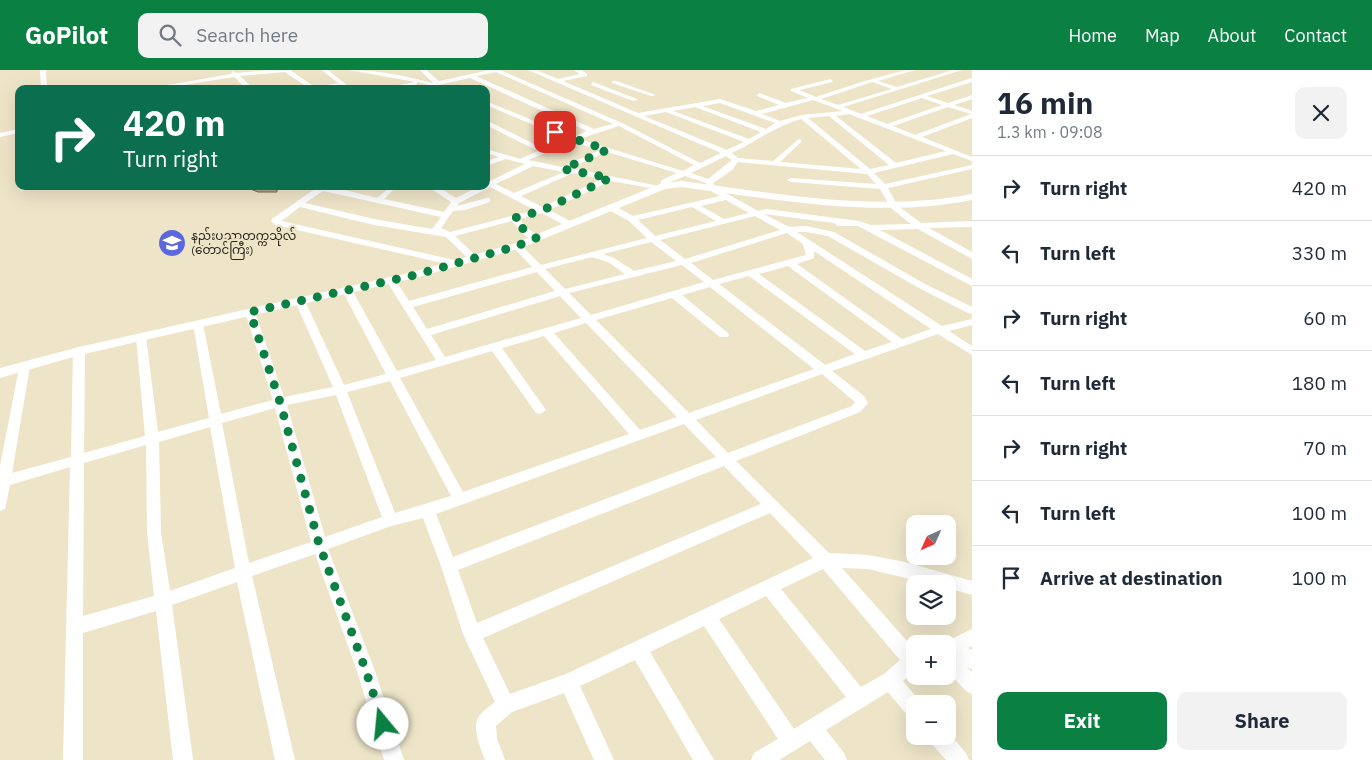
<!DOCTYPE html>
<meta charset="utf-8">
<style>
:root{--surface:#fff;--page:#f2f2f3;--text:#1f2937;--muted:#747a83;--line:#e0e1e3;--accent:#0b8043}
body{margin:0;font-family:"IBM Plex Sans","Noto Sans Myanmar",sans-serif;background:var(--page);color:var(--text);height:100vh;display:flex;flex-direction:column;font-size:19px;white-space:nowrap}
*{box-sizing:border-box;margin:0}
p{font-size:16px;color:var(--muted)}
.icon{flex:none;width:28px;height:28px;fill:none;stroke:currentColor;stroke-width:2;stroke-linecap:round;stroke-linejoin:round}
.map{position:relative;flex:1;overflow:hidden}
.drawer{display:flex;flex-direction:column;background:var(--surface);width:400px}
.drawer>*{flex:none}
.top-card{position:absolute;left:15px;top:15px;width:475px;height:105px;border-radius:10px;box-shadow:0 5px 20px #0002;background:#0b6e4f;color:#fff;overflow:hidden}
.needle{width:32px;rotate:225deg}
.controls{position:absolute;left:906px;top:445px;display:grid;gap:10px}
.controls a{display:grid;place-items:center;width:50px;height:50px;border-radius:10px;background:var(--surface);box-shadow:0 5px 20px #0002;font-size:25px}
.pin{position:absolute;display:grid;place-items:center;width:42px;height:42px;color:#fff;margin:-21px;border-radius:10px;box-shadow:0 2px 8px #0006}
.me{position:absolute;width:55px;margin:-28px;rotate:343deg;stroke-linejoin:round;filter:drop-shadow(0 0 4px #0008)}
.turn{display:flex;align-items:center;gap:18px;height:105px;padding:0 25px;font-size:22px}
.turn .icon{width:65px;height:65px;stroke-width:2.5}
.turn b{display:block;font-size:35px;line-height:42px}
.round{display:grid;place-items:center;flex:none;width:52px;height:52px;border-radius:10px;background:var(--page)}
.overview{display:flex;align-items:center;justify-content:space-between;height:85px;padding:0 25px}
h1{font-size:30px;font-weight:700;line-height:38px}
.action{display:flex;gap:10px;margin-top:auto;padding:10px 25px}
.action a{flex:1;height:58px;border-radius:10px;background:var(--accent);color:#fff;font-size:20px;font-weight:700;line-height:58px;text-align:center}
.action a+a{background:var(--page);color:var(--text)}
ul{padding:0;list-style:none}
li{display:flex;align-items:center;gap:15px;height:65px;padding:0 25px;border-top:1px solid var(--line)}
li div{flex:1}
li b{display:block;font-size:19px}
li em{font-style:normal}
header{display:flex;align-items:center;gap:30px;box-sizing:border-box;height:70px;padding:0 25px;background:var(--accent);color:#fff}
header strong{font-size:24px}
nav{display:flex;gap:28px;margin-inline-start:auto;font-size:18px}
.search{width:350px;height:45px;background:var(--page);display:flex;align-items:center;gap:12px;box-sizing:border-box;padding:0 18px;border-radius:10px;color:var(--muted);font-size:19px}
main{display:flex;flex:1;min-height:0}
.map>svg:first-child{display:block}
.building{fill:#b3a98f;stroke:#756c54}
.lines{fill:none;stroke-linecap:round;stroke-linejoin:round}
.minor{fill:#fff;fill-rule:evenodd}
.major{fill:#fff;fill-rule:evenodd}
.route{stroke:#0b8043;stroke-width:9;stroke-dasharray:0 16.2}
.labels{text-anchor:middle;stroke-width:5;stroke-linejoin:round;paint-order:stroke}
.far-poi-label{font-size:12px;fill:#262218;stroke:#eee5c9;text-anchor:start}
</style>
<header>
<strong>GoPilot</strong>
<div class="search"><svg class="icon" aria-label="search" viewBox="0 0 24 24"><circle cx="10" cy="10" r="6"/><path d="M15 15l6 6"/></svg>Search here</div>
<nav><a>Home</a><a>Map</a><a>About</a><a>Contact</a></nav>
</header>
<main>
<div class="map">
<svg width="972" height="690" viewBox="0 0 972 690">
<rect width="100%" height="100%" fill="#eee5c9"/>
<!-- building -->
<polygon class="building" points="243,116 262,116 277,120 277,122 258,122"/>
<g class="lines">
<!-- minor -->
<g class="minor">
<polygon points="40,0 46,0 47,19 41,19"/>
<polygon points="270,0 290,0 315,17 338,13 322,0 328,0 352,19 345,19 341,16 310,19 285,2 240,6 254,19 247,19 234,7 159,19 144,19 231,4 233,1 236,3"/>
<path d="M349 0C377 0 406 6 433 13L420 0H426L439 11 490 0H500L622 53 700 93 721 83 528 0H536L558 9 580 4 574 0H581L587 4V6L563 11 638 43 720 29 756 41 779 35 757 26 759 23 786 33 808 28 791 21V19L831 9 833 12 799 20 816 27 865 11 906 0H915L878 11 897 17 953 0H962L843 37 861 44 972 8V12L927 26 948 33 972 25V29L954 35 972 41V48L922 67 972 87V91L953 84 874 103 885 114 972 95V99L888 118 897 135 921 153 972 151V157L929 158 972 182V189L918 159 880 160 972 209V216L858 156H838L834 153 764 144 789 157 806 156 834 162 925 214 972 237V244L968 243 919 218 828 166 806 162H797L942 256 972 249V255L949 261 972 276V285L938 264 832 301 864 326 868 333 860 342 736 391 829 483 868 485 905 492 972 511V525L948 518V514H931L868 499 842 498 915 580V601L903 611 922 634H915V648L908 646 888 622 826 660 844 683 847 690H825L810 671 779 690H751L754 683 778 669 704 556 650 582 714 690H693L635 590 580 616 614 690H594L564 623 512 642 496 656 497 669 505 690H485C481 678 471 658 479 646 483 641 490 636 495 632L463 564 441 496 423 448 391 456 328 479 375 601 404 690H384L357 601 315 484 252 506 295 690H275L237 512 172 535 193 690H173L156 541 83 563V690H63L70 397 10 415 5 439 0 441V396L20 293 24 292 30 296 12 403 71 387 73 281 75 278 79 277 85 281 84 383 145 366 136 267 137 265H145L146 267 158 362 209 348 193 254 194 252H202L203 254 221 344 273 330 245 242 246 240 250 239 255 242 284 327 333 317 295 231 300 228 305 231 344 315 386 304 342 220 344 218 347 217 352 220 397 301 436 290 386 210 388 208H394L409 231 532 197 514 178V174H520L541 195 647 168 629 151 607 139V135H613L633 146 720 126 709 120 706 113 685 106 668 113 666 118 660 117 656 119 611 111 549 140 572 152V156H566L542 143 519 149 527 158 538 166V170C527 171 519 159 512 151L455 166 476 186V190H470L446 167 374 155 300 137 281 151 459 191V195L456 196 275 155 271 151 272 149 319 116H329L377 128 389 118 393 120 384 129 444 142 451 132 427 116H437L456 128 480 116H486V110L490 111 525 94 506 89 486 96V91L499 87 486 83V79L520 89 538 81 486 55V50L544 79 567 69 486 35V31L573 67 587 61 470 8 439 15 452 19H442L418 12 416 15 392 19H378L415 12ZM496 2 613 54 594 59 476 6ZM872 12 892 19 838 35 821 29ZM922 28 942 35 887 54 867 46ZM813 30 843 41 802 45 780 51 762 44ZM720 33 775 53 766 59 702 36ZM695 37 761 62 749 69 673 41ZM948 37 971 44 915 65 893 56ZM666 42 744 72 727 80 644 46ZM849 44 946 81 896 93 836 46ZM829 46 889 95 870 99 808 48ZM801 49 861 99 780 92 801 72 802 71 799 69 773 91 738 88 732 83C755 72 776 56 801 49ZM619 56 694 95 683 101 579 69ZM573 72 600 80 562 97 528 90ZM607 82 677 103 662 110 659 116 570 98ZM726 86 732 90 708 109 691 103ZM738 92 867 104 876 114 791 108 787 110 791 112 880 119 891 138 911 154 871 155 859 151 767 139 758 141 715 117 713 113 732 100ZM533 96 564 102 514 123 496 114ZM573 103 602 109 542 137 521 126ZM490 117 535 140 450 162 441 158 453 141 465 140 490 132V128H487L457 136 459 133ZM323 121 441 147 432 159 374 149 305 133ZM726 130 749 143 724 149 701 136ZM692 137 716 151 655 166 638 150ZM755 146 780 160 685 189 660 170ZM787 163 803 174 806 185 713 210 691 193ZM651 172 676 191 634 201 614 188 603 184ZM814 181 931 259 902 269 797 194 814 188ZM592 187 608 192 625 204 565 219 545 199ZM682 195 704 212 591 245 569 223ZM788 196 892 272 865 281 759 204ZM537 202 555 221 427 259 413 237ZM749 206 855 284 825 295 719 214ZM710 217 814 299 689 343 596 250 672 228 720 267H728L729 265 728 263 682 225ZM560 226 581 248 445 287 431 265ZM586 253 677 347 640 360 554 263ZM544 266 629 364 463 422 400 308 492 281 536 343 540 344 546 340 502 278ZM822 304 855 332 852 336 728 383 696 350ZM390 311 451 426 395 443 347 322ZM336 325 382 447 325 467 287 335ZM275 338 311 472 249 493 222 353ZM684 354 716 387 453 487 436 444ZM210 357 235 498 170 521 161 462 159 372ZM146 375 147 462 154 526 83 546 84 393ZM724 396 761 434 477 553 458 500ZM770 443 813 488 566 604 510 624 483 568ZM823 499 900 590 884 604 861 617 781 519ZM766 526 846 627 794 659 719 549Z"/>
<polygon points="612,11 616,11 656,25 651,26 612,13"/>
<polygon points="593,12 637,29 638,30 633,31 591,15"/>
<polygon points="19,59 19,63 0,67 0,63"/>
<polygon points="972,559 972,576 968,578 972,580 972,599 967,597 972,602 972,624 966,621 948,602 948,574 941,574"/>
<polygon points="948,662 966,683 969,690 946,690 931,673 928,666 948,666"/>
</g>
<!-- major -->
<path class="major" d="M681 111C776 123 877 143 972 124V130C877 149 776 129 681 117L665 119 521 178 419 207 80 285 0 308V298L79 277 413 202 513 174 660 114Z"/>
</g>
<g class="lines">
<!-- route -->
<polyline class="route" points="383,654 366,601 319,474 280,332 250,242 415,205 517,176 536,168 524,160 514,148 541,141 610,108 563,99 607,80 555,62"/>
</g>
<!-- icons -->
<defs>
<g id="university-disc" transform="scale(1.4375)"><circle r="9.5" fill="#5b67de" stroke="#eee5c9"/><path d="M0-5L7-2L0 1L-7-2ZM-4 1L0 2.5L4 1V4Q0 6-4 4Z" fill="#fff"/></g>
</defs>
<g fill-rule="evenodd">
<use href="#university-disc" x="172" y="173"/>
</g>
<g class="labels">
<!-- far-poi labels -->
<g class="far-poi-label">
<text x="191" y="170">နည်းပညာတက္ကသိုလ်<tspan x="191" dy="14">(တောင်ကြီး)</tspan></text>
</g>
</g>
</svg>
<div class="controls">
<a><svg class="needle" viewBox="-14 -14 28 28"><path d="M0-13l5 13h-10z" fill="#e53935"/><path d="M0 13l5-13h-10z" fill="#747a83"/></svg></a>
<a><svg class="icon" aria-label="layers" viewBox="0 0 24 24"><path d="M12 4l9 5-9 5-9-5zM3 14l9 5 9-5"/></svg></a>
<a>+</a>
<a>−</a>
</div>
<div class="pin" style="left:555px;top:62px;background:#d93025"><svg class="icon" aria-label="arrive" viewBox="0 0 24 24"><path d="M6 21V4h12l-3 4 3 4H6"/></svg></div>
<svg class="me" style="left:383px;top:654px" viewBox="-20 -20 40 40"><circle r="19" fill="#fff"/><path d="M0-13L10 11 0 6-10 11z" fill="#0b8043"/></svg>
<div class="top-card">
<div class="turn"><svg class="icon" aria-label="right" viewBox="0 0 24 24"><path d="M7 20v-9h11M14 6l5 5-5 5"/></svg><div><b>420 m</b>Turn right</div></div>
</div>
</div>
<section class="drawer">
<div class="overview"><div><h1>16 min</h1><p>1.3 km · 09:08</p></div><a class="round"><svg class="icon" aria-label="close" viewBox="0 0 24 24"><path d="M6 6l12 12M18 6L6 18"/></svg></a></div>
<ul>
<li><svg class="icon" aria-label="right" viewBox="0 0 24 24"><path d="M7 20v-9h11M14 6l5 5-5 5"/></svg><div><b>Turn right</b></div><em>420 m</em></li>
<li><svg class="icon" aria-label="left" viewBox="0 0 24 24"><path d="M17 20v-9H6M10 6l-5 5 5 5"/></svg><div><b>Turn left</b></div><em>330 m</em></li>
<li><svg class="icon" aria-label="right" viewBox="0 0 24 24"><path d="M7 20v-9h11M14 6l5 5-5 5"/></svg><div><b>Turn right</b></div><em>60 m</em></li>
<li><svg class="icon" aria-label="left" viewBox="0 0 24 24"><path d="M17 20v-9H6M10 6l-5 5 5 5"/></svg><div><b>Turn left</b></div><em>180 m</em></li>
<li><svg class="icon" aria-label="right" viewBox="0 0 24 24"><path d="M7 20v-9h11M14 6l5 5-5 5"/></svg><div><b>Turn right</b></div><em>70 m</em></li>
<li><svg class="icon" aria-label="left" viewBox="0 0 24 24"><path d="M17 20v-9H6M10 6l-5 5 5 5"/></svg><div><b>Turn left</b></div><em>100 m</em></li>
<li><svg class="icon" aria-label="arrive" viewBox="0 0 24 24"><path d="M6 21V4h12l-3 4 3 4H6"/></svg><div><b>Arrive at destination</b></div><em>100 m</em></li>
</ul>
<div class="action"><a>Exit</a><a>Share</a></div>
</section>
</main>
